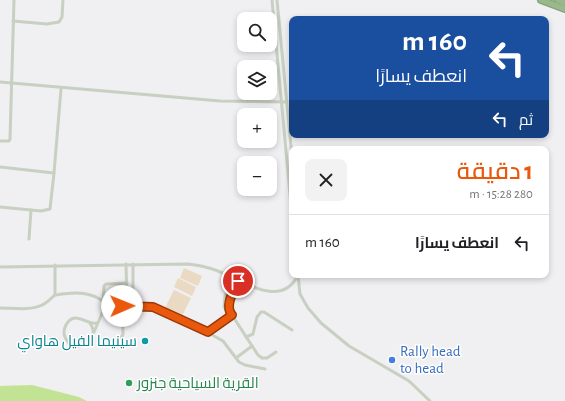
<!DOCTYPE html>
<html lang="ar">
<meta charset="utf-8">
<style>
:root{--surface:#fff;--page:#f2f2f2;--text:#202124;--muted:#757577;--line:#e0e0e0;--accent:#ea580c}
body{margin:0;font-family:"Alegreya Sans",Cairo,sans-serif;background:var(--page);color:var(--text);direction:rtl;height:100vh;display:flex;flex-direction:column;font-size:15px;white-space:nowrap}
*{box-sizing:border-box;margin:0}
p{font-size:13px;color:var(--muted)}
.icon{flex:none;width:22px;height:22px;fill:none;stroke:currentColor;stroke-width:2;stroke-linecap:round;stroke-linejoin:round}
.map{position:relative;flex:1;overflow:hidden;direction:ltr}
.side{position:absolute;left:289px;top:146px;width:260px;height:132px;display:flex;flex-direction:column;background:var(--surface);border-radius:8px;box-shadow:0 2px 6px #0003;direction:rtl}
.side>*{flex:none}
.top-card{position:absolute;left:289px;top:16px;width:260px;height:122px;border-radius:8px;box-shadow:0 2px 6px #0003;direction:rtl;background:#1a4fa0;color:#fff;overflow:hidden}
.controls{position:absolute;left:237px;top:12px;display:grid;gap:8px}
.controls a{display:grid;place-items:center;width:40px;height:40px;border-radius:8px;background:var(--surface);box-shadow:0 2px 6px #0003;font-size:20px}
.pin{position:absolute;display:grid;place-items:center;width:34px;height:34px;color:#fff;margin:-17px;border:2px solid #fff;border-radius:50%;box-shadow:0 1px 4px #0007}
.me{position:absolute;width:44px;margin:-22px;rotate:89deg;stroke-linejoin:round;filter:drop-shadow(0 0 3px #0008)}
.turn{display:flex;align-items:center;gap:14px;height:84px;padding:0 16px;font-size:18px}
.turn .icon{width:52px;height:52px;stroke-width:2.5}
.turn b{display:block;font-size:28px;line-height:34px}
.then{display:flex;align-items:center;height:38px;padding:0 16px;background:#0003;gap:8px;font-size:15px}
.round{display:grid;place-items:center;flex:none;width:42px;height:42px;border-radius:8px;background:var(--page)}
.headline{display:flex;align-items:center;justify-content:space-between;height:68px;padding:0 16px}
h1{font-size:24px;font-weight:600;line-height:30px;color:var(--accent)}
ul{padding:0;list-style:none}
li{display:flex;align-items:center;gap:12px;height:56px;padding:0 16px;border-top:1px solid var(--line)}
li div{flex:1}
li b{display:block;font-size:15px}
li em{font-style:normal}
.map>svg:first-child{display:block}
.green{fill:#eadac3}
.water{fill:#c2e394}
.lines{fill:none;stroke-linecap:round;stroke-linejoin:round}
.highway-casing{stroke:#84a478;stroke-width:8}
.street{stroke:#c7d0c1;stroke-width:3}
.highway{stroke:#99b98c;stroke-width:5.5}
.route-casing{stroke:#983908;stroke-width:10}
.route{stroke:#ea580c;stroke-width:7}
.culture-dot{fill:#0f9aa8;stroke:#fff;stroke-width:1.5}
.shop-dot{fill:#3f7fe0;stroke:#fff;stroke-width:1.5}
.leisure-dot{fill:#2e9e5b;stroke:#fff;stroke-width:1.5}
.labels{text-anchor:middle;stroke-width:3;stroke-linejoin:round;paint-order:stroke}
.culture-label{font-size:15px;fill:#0d838f;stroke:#fff;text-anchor:end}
.shop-label{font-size:15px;fill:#366cbe;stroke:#fff;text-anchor:start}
.leisure-label{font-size:15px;fill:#27864d;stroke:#fff;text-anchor:start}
</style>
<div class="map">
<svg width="565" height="401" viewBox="0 0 565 401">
<rect width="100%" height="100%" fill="#f0eff2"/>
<!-- green -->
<g class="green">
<polygon points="184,268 202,276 198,286 180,278"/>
<polygon points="178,278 196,287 192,296 174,287"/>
<polygon points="174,290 191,298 182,316 165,308"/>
</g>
<!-- water -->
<polygon class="water" points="32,385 79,397 87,401 0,401 0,386"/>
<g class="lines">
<!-- highway casing -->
<g class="highway-casing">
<g id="highway">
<polyline points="541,0 565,9"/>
<polyline points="558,0 565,3"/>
</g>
</g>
<!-- street -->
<g class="street">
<polyline points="272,0 292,216"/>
<polyline points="277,0 292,157"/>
<polyline points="13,21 47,24 59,22 62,17 63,0"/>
<polyline points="0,82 220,101 287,102"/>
<polyline points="0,141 9,141 10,139 14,0"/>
<polyline points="0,167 54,173 50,209 41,211 0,207"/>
<polyline points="54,173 61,89"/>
<polyline points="29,239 31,210"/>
<polyline points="126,264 127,306"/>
<path d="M0 267 187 264C198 265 208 267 218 271 242 280 281 310 298 275"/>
<polyline points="298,275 300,294 308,308 321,323 349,346 409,381 430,401"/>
<polyline points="233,277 225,296 224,307 232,315 258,355 262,358 267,358 276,352"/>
<path d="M55 295C69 293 82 291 96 297 104 301 105 304 115 306 127 308 140 305 153 307L207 332 223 341 239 362 245 365 265 369"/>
<polyline points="103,301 104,286 106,284 127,283"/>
<polyline points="133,306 133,264"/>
<path d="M0 308C13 308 30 311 42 305 47 303 51 298 55 295V265"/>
<polyline points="229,312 229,305 239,281"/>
<path d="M89 322C95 329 94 337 88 344L77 347C71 345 67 343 65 337 63 333 64 329 66 325 75 309 87 326 97 323"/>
<polyline points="94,332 106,304"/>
<polyline points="207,332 232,315"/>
<polyline points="119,337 122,337 123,334 122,306"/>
<polyline points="246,337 253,334 257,317 261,312 264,312 292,330"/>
<polyline points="236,358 252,346"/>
</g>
<!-- highway -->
<use href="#highway" class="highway"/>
</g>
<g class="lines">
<!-- route casing -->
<g class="route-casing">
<path id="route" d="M122 306 153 307 208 332 232 315C224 306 234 290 238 281"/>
</g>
<!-- route -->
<use href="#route" class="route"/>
</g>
<!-- markers -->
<circle class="culture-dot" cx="145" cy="341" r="4"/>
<circle class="shop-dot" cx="392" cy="360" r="4"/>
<circle class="leisure-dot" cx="129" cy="383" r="4"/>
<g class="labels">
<!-- culture labels -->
<g class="culture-label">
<text x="137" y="346">سينيما الفيل هاواي</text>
</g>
<!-- shop labels -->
<g class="shop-label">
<text x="400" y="356">Rally head<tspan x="400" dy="17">to head</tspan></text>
</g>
<!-- leisure labels -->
<g class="leisure-label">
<text x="137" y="388">القرية السياحية جنزور</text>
</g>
</g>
</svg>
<div class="controls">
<a><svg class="icon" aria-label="search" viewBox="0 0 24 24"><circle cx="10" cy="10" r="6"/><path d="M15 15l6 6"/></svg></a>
<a><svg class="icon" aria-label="layers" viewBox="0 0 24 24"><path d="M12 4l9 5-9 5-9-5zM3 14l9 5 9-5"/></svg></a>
<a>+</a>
<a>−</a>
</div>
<div class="pin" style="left:238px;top:281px;background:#d93025"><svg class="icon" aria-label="arrive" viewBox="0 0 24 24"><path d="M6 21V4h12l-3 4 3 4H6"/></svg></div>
<svg class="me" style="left:122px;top:306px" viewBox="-20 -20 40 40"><circle r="19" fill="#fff"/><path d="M0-13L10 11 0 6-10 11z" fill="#ea580c"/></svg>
<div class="top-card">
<div class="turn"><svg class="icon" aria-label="left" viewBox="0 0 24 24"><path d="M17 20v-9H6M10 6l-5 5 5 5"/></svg><div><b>160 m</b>انعطف يسارًا</div></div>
<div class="then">ثم<svg class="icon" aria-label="left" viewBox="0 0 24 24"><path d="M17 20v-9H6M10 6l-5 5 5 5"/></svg></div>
</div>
<section class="side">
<div class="headline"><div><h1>1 دقيقة</h1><p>280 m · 15:28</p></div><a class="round"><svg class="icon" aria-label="close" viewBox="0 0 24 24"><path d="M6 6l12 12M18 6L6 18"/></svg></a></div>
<ul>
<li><svg class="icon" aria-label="left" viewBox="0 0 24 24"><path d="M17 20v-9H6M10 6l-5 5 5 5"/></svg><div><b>انعطف يسارًا</b></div><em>160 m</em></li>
</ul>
</section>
</div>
